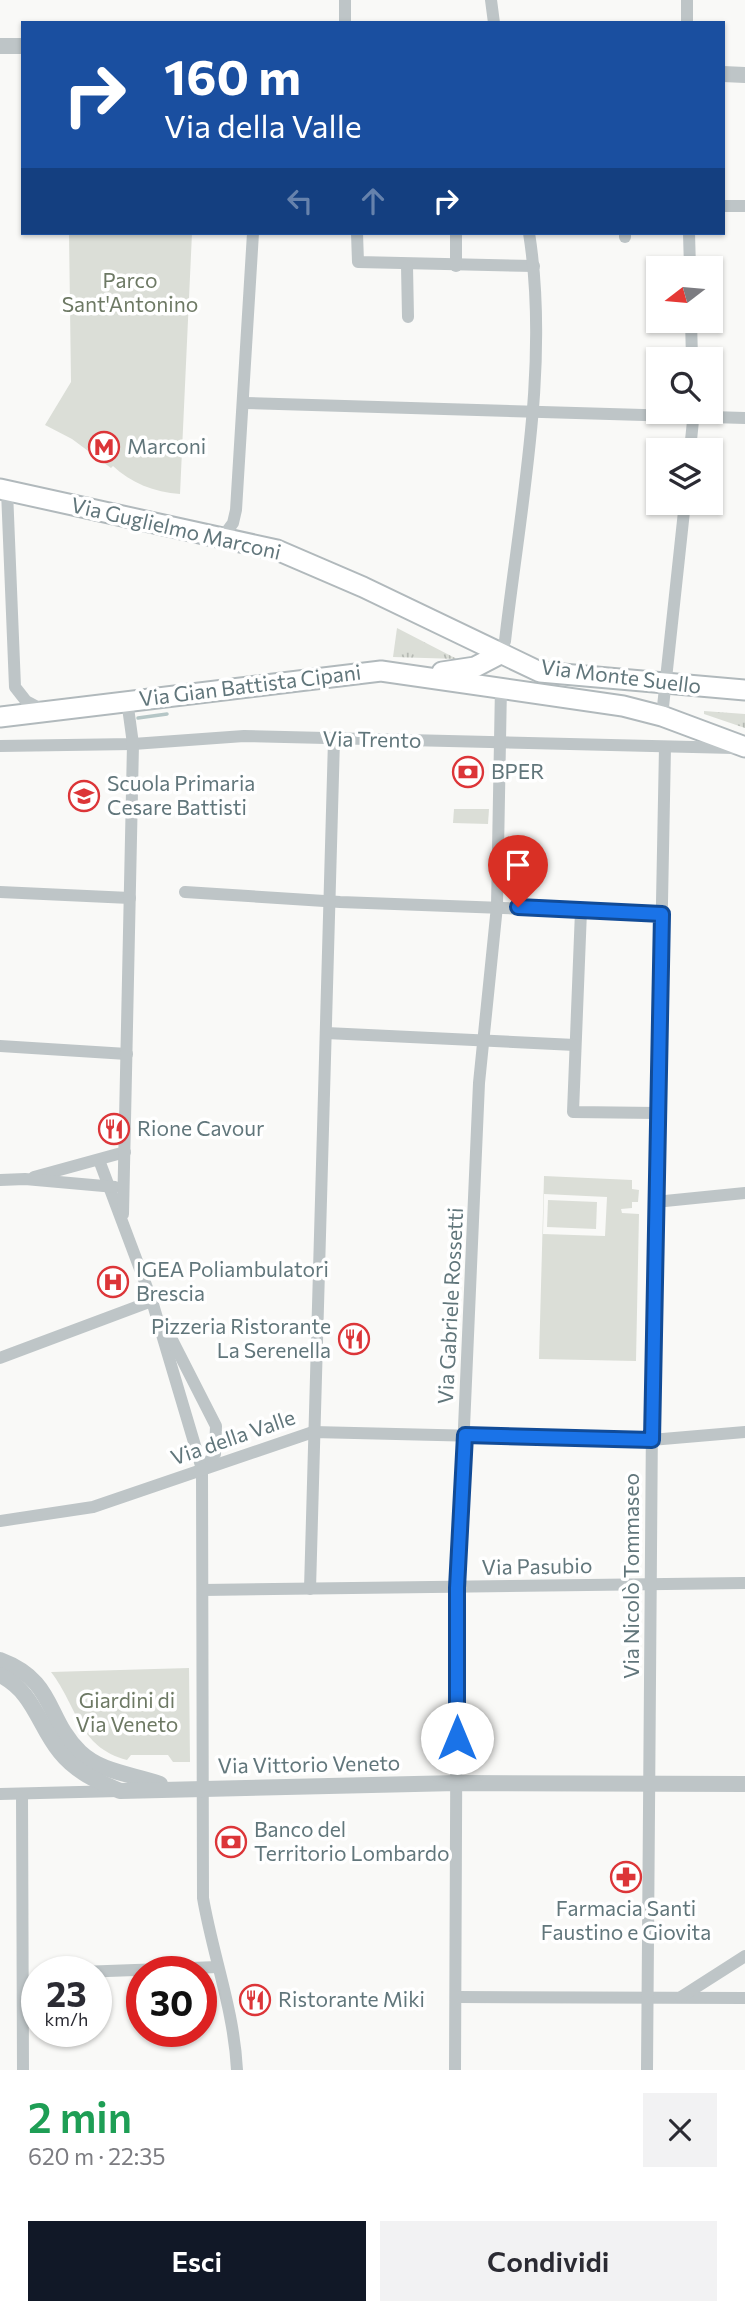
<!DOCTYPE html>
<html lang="it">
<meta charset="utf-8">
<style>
:root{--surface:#fff;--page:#f2f2f3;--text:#2b2b33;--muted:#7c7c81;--accent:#111827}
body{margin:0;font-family:Commissioner,sans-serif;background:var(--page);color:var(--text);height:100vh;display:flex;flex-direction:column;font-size:26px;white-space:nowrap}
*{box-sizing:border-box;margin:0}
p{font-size:23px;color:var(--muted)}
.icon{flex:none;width:38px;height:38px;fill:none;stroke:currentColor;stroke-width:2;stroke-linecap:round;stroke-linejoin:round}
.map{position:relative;height:2070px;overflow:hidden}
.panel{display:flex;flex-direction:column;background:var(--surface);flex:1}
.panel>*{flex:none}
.banner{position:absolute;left:21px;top:21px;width:704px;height:214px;border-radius:0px;box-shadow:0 2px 5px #0004;background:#1a4fa0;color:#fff;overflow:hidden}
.needle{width:46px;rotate:254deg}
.fabs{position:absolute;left:646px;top:256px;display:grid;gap:14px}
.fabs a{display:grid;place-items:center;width:77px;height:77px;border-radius:0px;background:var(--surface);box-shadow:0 2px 5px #0004;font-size:35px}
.speed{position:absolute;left:21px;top:1956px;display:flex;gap:14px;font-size:35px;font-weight:700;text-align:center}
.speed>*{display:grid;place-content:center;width:91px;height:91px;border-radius:50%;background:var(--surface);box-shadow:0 2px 5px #0004;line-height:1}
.speed small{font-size:18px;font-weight:400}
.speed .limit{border:10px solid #d22;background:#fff;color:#111}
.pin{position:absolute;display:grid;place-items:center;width:60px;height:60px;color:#fff;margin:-72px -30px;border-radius:50% 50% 50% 0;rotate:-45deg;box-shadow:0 0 7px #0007}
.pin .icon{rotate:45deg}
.me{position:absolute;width:77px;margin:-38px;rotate:0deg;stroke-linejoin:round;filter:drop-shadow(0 0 5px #0008)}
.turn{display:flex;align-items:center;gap:24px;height:147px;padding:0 28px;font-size:32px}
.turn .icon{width:91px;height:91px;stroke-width:2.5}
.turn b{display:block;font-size:49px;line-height:60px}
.lanes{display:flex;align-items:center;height:66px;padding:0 28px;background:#0003;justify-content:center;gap:35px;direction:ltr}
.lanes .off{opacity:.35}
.round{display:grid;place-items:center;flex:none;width:74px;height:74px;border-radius:0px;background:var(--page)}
.summary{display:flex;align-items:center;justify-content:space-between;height:119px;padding:0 28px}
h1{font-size:42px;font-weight:600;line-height:52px;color:#1e9e55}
.cta{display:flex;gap:14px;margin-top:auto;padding:14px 28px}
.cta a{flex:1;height:80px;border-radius:0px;background:var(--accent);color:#fff;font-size:28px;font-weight:600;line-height:80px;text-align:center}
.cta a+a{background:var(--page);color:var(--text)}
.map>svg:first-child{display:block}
.grass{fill:url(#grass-tufts)}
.park{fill:#dbded7;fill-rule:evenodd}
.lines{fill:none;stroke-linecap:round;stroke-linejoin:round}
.stream{stroke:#b5c6c6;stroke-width:3.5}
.secondary-casing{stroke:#b1b9bc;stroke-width:23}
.minor{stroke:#bec5c7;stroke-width:12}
.tertiary{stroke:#bec5c7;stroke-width:16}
.secondary{stroke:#fff;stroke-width:19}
.route-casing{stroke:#114b97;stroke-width:18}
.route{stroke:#1a73e8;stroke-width:12}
.labels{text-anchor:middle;stroke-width:7;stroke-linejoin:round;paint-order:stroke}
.park-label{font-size:21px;fill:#6d7964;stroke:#fff}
.poi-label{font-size:21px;fill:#61767b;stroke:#fff;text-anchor:start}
.street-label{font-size:21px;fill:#61767b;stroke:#fff}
</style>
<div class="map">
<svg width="745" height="2070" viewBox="0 0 745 2070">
<defs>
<pattern id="grass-tufts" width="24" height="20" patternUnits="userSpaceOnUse" patternTransform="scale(1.75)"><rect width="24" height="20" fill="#dbded7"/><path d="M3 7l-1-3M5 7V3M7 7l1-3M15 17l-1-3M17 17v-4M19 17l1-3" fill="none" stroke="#b5b9b3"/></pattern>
</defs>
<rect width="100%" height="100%" fill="#f9f9f7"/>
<!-- grass -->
<g class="grass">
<polygon points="397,628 457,659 393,657"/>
<polygon points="704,711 745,714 745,728 704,714"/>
</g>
<!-- park -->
<g class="park">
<path d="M69 233H192L180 494C154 492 131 483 113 466L111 468 72 439 45 425 71 382Z"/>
<polygon points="454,809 489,809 488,824 453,823"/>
<path d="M544 1176 632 1180V1189L639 1190 638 1202H632V1208L621 1209 622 1213 639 1214 636 1361 539 1359ZM544 1194 607 1197 605 1236 543 1234Z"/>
<polygon points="548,1200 597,1202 596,1229 547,1227"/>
<path d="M189 1668 190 1762H173L168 1755H131L127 1760C78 1747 78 1707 51 1672Z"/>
</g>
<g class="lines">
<!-- stream -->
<polyline class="stream" points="138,718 167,714"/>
<!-- secondary casing -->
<g class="secondary-casing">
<g id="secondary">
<polyline points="0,489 277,550 363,587 540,672 745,690"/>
<polyline points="442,672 475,667 500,654"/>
<polyline points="0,717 381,671 623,706 662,716 745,747"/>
</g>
</g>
<!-- minor -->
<g class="minor">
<polyline points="491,0 494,23"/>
<polyline points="345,23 345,0"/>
<polyline points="687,23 687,0"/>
<polyline points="723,206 745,206"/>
<polyline points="357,233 358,262 534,266"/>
<polyline points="625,233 625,237"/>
<polyline points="689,233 690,268"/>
<polyline points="407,266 408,317"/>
<polyline points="456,266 456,233"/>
<polyline points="691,320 692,359"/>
<polyline points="245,403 745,418"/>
<polyline points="690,450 694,411"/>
<polyline points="7,491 15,687 26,701 43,710"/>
<polyline points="222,538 233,523 236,510 253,233"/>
<path d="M500 654 505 641C520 509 550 365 529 233"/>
<polyline points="662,716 685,502"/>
<polyline points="0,746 133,744 244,736 734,748"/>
<polyline points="0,892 130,898"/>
<polyline points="185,892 340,902 661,914"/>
<polyline points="581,911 573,1112 657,1113"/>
<polyline points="326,1033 575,1045"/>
<polyline points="0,1046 127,1054"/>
<path d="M99 1160 152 1301 202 1469 203 1898C213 1956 234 2010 237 2070"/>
<polyline points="34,1177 125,1152"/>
<polyline points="0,1180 25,1179 115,1187"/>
<polyline points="655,1202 745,1193"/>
<polyline points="123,1214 133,744 127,700"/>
<polyline points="165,1326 216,1426 215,1454 205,1466"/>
<polyline points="0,1358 152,1301"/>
<polyline points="0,1521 93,1507 313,1432 651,1440 745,1432"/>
<polyline points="310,1589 334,740"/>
<polyline points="203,1590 745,1583"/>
<polyline points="0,1794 119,1791"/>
<polyline points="22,1794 23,2070"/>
<polyline points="80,1972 218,1967"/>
<polyline points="456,1997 745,1998"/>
<polyline points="681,1997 745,1956"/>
<polyline points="455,2070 457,1588 479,1083 497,906 501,686"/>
<polyline points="647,2070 652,1420 665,747"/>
</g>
<!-- tertiary -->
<g class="tertiary">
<polyline points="0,46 23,46"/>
<polyline points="723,74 745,75"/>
<path d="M0 1660C56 1681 45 1718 80 1752 102 1773 133 1774 160 1784"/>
<path d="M0 1675C34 1692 38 1725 60 1752 76 1772 97 1781 120 1791L457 1783 745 1784"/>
</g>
<!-- secondary -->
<use href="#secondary" class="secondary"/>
</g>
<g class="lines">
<!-- route casing -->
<g class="route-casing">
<polyline id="route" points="457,1738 457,1588 465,1435 652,1440 662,914 518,907"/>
</g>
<!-- route -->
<use href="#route" class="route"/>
</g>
<!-- icons -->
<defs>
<g id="metro-ring" transform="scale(1.575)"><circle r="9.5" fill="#fff" stroke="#dc3538" stroke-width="1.5"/><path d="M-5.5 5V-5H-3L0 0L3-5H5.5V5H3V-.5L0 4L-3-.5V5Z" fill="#dc3538"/></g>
<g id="bank-ring" transform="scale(1.575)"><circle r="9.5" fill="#fff" stroke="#dc3538" stroke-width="1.5"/><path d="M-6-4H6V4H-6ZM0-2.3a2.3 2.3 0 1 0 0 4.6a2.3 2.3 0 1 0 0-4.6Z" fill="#dc3538"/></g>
<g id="school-ring" transform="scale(1.575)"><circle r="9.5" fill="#fff" stroke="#dc3538" stroke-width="1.5"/><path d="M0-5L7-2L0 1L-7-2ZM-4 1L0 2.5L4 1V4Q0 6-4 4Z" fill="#dc3538"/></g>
<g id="restaurant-ring" transform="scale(1.575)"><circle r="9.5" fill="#fff" stroke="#dc3538" stroke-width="1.5"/><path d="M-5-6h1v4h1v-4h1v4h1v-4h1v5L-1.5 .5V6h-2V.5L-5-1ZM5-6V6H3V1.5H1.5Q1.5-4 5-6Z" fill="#dc3538"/></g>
<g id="hospital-ring" transform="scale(1.575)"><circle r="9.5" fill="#fff" stroke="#dc3538" stroke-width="1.5"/><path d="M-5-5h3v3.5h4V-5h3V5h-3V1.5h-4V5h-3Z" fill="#dc3538"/></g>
<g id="pharmacy-ring" transform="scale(1.575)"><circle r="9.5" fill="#fff" stroke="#dc3538" stroke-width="1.5"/><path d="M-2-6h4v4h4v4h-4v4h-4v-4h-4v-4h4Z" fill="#dc3538"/></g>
</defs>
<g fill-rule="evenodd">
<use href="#metro-ring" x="104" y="447"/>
<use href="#bank-ring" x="468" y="772"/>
<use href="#school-ring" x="84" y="796"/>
<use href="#restaurant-ring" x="114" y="1129"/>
<use href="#hospital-ring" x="113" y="1282"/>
<use href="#restaurant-ring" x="354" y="1339"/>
<use href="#bank-ring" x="231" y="1842"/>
<use href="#pharmacy-ring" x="626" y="1877"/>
<use href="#restaurant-ring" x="255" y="2000"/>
</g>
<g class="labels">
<!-- park labels -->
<g class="park-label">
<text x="130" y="288">Parco<tspan x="130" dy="24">Sant'Antonino</tspan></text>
<text x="127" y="1708">Giardini di<tspan x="127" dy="24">Via Veneto</tspan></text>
</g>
<!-- poi labels -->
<g class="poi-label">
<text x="127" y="454">Marconi</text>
<text x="491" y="779">BPER</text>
<text x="107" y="791">Scuola Primaria<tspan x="107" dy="24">Cesare Battisti</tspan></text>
<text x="137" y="1136">Rione Cavour</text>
<text x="136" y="1277">IGEA Poliambulatori<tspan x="136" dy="24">Brescia</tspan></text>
<text x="331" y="1334" text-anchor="end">Pizzeria Ristorante<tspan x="331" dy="24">La Serenella</tspan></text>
<text x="254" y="1837">Banco del<tspan x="254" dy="24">Territorio Lombardo</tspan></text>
<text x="626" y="1916" text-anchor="middle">Farmacia Santi<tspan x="626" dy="24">Faustino e Giovita</tspan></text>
<text x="278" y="2007">Ristorante Miki</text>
</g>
<!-- street labels -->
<g class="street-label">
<text transform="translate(176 529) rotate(13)" y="7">Via Guglielmo Marconi</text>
<text transform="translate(621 677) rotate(7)" y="7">Via Monte Suello</text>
<text transform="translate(250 686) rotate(-7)" y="7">Via Gian Battista Cipani</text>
<text transform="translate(372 740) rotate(1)" y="7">Via Trento</text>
<text transform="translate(451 1306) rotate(-87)" y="7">Via Gabriele Rossetti</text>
<text transform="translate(233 1438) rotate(-19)" y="7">Via della Valle</text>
<text transform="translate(537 1567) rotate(-1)" y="7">Via Pasubio</text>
<text transform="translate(632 1576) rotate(-90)" y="7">Via Nicolò Tommaseo</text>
<text transform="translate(309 1765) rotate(-1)" y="7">Via Vittorio Veneto</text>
</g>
</g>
</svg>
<div class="fabs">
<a><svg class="needle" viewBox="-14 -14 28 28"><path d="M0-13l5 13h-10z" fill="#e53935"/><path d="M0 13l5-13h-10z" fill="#7c7c81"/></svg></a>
<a><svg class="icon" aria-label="search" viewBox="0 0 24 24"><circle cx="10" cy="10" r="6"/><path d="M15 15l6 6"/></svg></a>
<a><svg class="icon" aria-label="layers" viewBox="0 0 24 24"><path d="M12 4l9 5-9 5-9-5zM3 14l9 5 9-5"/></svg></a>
</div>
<div class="speed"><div>23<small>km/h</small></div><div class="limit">30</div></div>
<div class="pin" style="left:518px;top:907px;background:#d93025"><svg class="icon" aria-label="arrive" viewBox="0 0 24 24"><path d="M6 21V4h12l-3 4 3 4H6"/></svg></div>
<svg class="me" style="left:457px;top:1738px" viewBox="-20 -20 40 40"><circle r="19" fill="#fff"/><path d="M0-13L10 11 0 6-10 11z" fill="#1a73e8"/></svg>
<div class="banner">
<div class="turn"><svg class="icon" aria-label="right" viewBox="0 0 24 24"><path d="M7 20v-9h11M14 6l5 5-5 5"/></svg><div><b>160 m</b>Via della Valle</div></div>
<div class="lanes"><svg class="icon off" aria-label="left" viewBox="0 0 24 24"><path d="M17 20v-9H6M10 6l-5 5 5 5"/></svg><svg class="icon off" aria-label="ahead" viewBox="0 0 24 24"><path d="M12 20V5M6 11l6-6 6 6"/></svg><svg class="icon" aria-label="right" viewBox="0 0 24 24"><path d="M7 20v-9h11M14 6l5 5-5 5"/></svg></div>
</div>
</div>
<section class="panel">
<div class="summary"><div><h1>2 min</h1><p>620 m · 22:35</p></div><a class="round"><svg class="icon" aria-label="close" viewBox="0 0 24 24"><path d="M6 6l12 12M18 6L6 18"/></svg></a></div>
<div class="cta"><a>Esci</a><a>Condividi</a></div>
</section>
